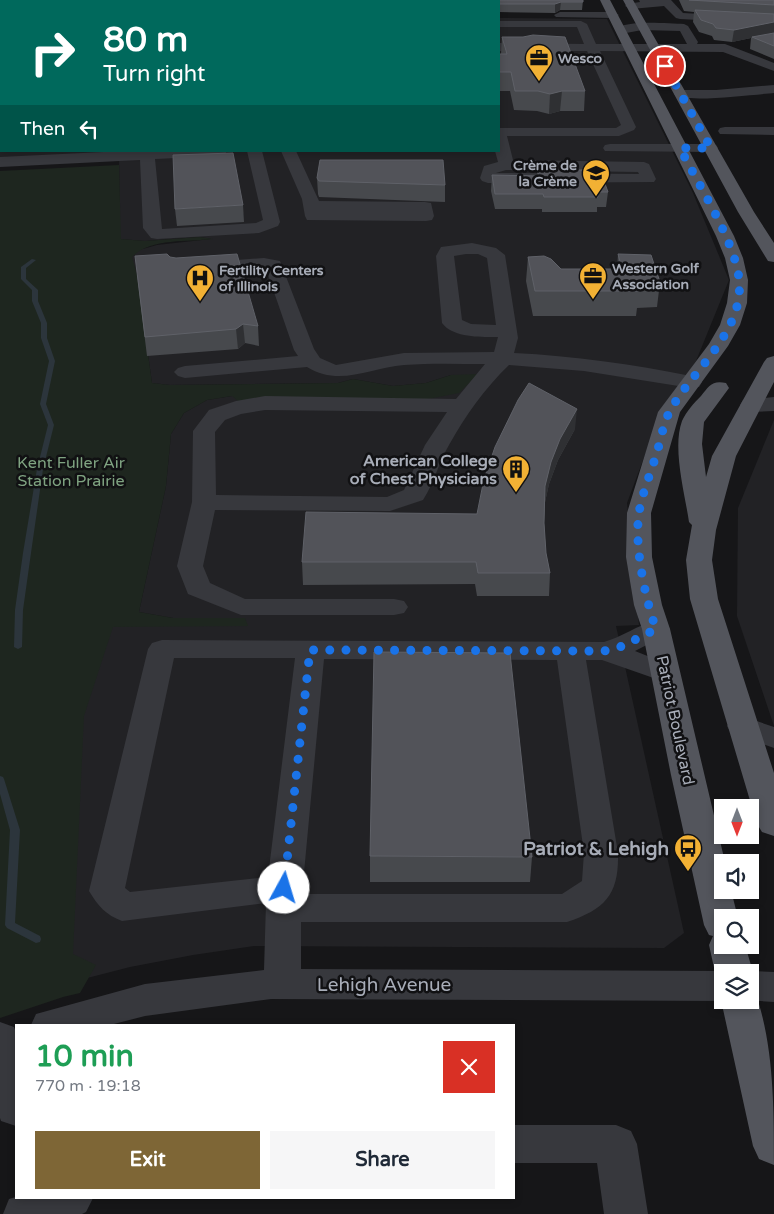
<!DOCTYPE html>
<meta charset="utf-8">
<style>
:root{--surface:#fff;--page:#f6f6f7;--text:#1f2937;--muted:#747a83;--accent:#7e6636}
body{margin:0;font-family:"Varela Round",sans-serif;background:var(--page);color:var(--text);height:100vh;display:flex;flex-direction:column;font-size:19px;white-space:nowrap}
*{box-sizing:border-box;margin:0}
p{font-size:16px;color:var(--muted)}
.icon{flex:none;width:28px;height:28px;fill:none;stroke:currentColor;stroke-width:2;stroke-linecap:round;stroke-linejoin:round}
.map{position:relative;flex:1;overflow:hidden}
.panel{position:absolute;left:15px;top:1024px;width:500px;height:175px;display:flex;flex-direction:column;background:var(--surface);border-radius:0px;box-shadow:0 2px 8px #0003}
.panel>*{flex:none}
.guide{position:absolute;left:0px;top:0px;width:500px;height:152px;box-shadow:0 2px 8px #0003;background:#00695c;color:#fff;overflow:hidden}
.needle{width:32px;rotate:180deg}
.fabs{position:absolute;left:714px;top:799px;display:grid;gap:10px}
.fabs a{display:grid;place-items:center;width:45px;height:45px;border-radius:0px;background:var(--surface);box-shadow:0 2px 8px #0003;font-size:25px}
.pin{position:absolute;display:grid;place-items:center;width:42px;height:42px;color:#fff;margin:-21px;border:2px solid #fff;border-radius:50%;box-shadow:0 1px 5px #0007}
.me{position:absolute;width:55px;margin:-28px;rotate:6deg;stroke-linejoin:round;filter:drop-shadow(0 0 4px #0008)}
.turn{display:flex;align-items:center;gap:18px;height:105px;padding:0 20px;font-size:22px}
.turn .icon{width:65px;height:65px;stroke-width:2.5}
.turn b{display:block;font-size:35px;line-height:42px}
.then{display:flex;align-items:center;height:48px;padding:0 20px;background:#0003;gap:10px;font-size:19px}
.round{display:grid;place-items:center;flex:none;width:52px;height:52px;border-radius:0px;background:var(--page)}
.overview{display:flex;align-items:center;justify-content:space-between;height:85px;padding:0 20px}
h1{font-size:30px;font-weight:700;line-height:38px;color:#1e9e55}
.primary-button{display:flex;gap:10px;margin-top:auto;padding:10px 20px}
.primary-button a{flex:1;height:58px;border-radius:0px;background:var(--accent);color:#fff;font-size:20px;font-weight:700;line-height:58px;text-align:center}
.primary-button a+a{background:var(--page);color:var(--text)}
.map>svg:first-child{display:block}
.built{fill:#222225}
.green{fill:#1e261f}
.lines{fill:none;stroke-linecap:round;stroke-linejoin:round}
.stream{fill:#2c353c;fill-rule:evenodd}
.minor{fill:#37383d;fill-rule:evenodd}
.major{fill:#53555c;fill-rule:evenodd}
.wall{fill:#47494d}
.shaded-wall{fill:#2f3033}
.building{fill:#525359;stroke:#5f6168}
.route{stroke:#1a73e8;stroke-width:9;stroke-dasharray:0 16.2}
.labels{text-anchor:middle;stroke-width:5;stroke-linejoin:round;paint-order:stroke}
.far-poi-label{font-size:14px;font-weight:bold;fill:#a8adb8;stroke:#111113;text-anchor:start}
.poi-label{font-size:16px;font-weight:bold;fill:#a8adb8;stroke:#111113;text-anchor:end}
.park-label{font-size:16px;fill:#7fa381;stroke:#111113}
.street-label{font-size:16px;fill:#a8adb8;stroke:#111113}
.near-poi-label{font-size:19px;font-weight:bold;fill:#a8adb8;stroke:#111113;text-anchor:end}
.near-street-label{font-size:19px;fill:#a8adb8;stroke:#111113}
</style>
<div class="map">
<svg width="774" height="1214" viewBox="0 0 774 1214">
<rect width="100%" height="100%" fill="#161618"/>
<!-- built -->
<g class="built">
<polygon points="499,18 607,19 693,193 729,280 696,361 658,420 627,503 639,625 616,626 684,933 664,948 254,946 193,955 130,967 64,984 78,716 105,622 244,618 173,618 139,612 166,486 171,434 184,413 207,400 232,396 418,401 451,375 426,383 393,386 353,379 338,383 170,385 152,383 137,275 131,257 139,250 157,245 211,239 200,237 145,241 120,239 119,153 0,158 0,70 1,151 499,151"/>
<polygon points="774,420 774,726 737,616 738,508"/>
</g>
<!-- green -->
<path class="green" d="M119 165 121 239 145 241 200 237 213 239C188 242 150 238 132 257L137 275 152 383 170 385 338 383 353 379 393 386 426 383 451 375 478 374 459 393 418 401 293 398 238 401 232 396 207 400 184 413 171 434 166 486 139 612 173 618H245L248 626 113 627 84 716 73 954 96 965 80 993 63 997 0 1018V171Z"/>
<g class="lines">
<!-- stream -->
<g class="stream">
<polygon points="32,259 36,260 26,268 26,279 38,290 38,301 47,323 47,338 55,361 46,404 54,425 43,469 31,553 23,610 22,647 18,649 14,647 15,610 23,553 37,469 48,425 40,404 49,361 41,338 41,323 32,301 32,290 21,279 21,267"/>
<polygon points="0,776 3,777 4,779 20,830 15,923 40,936 41,939 40,942 36,943 7,928 5,925 10,830 0,794"/>
</g>
<!-- minor -->
<g class="minor">
<polygon points="639,0 671,0 683,13 774,18 774,24 680,19 676,18 664,6 631,9 625,6 627,4 640,2"/>
<polygon points="560,12 613,12 619,15 613,18 556,17 554,15"/>
<path d="M499 21H581L587 24 596 44H687L680 31 642 30 621 34 615 30C626 19 668 24 684 24L688 26 698 42 697 44H725L774 63V71L723 52 600 51 636 127 634 130 619 136H507L513 160 644 162 649 164 656 179 654 182 488 183 482 181 480 178 484 166 498 162 495 151H499V128H616L621 125 587 51H499V43L584 44 577 27H499ZM506 170 638 172 639 174 496 173Z"/>
<rect x="0" y="41" width="1" height="8"/>
<rect x="0" y="61" width="1" height="8"/>
<path d="M774 85V93C758 94 682 104 674 94L681 90H716Z"/>
<polygon points="725,127 774,127 774,135 720,134 718,131 720,128"/>
<polygon points="610,144 711,144 716,145 718,148 716,151 711,152 605,151 603,148 605,145"/>
<polygon points="124,151 227,151 225,154 220,156 155,159 162,229 256,223 263,220 247,151 262,151 280,222 278,226 259,233 157,239 151,238 143,228 140,160 0,167 0,157"/>
<polygon points="281,151 296,151 319,201 425,202 431,203 434,216 432,220 426,221 307,220 305,216 302,199"/>
<path d="M472 243 496 248 505 255 518 338 514 353C574 356 632 364 691 376L699 377 702 382 699 387 691 388 584 371 509 365C485 388 465 416 449 445 439 462 434 483 423 500L390 511 215 510 203 566 210 583 245 599H394L404 601 408 607 404 613 394 615H241L188 594 177 566 192 502 193 431 209 410 236 401 265 396 456 399 485 364C458 364 431 363 404 365 370 368 339 387 307 367L185 378 178 376 174 372 178 368 185 366 298 356 294 350 266 269 203 272 197 271 194 267 197 263 264 258 280 261 314 349 320 358 336 365 404 353 494 352 498 337C481 337 453 338 442 323L436 256 441 247ZM466 254H478L487 258 496 325 471 324 462 320 454 256ZM265 410 447 412 425 445 404 490 387 497 216 495 215 432 225 420 241 414Z"/>
<polygon points="774,397 774,411 751,412 743,410 740,405 743,400"/>
<path d="M656 621 666 623 670 629 666 635 635 651 675 667 680 673 675 679 665 682 602 660H586L618 853C619 894 606 909 567 922H301V969L722 971 727 972H722V1000H726L722 1001 271 999 145 1016 110 1025H31L36 1014 145 984 264 970 266 903 122 921C106 915 98 906 89 891L148 649 152 643 162 640 604 642C622 637 637 625 656 621ZM174 658H295L268 877 130 892 125 888ZM324 659 557 660 584 853 582 881 562 894H302Z"/>
<polygon points="742,716 774,727 774,748 731,733 727,726 731,719"/>
<polygon points="750,971 774,972 774,1002 746,1000 750,1000 750,972 745,972"/>
<polygon points="0,1022 14,1027 16,1032 16,1126 1,1121 0,1118"/>
<polygon points="514,1125 616,1125 631,1131 637,1144 648,1214 604,1214 597,1163 514,1163"/>
<polygon points="16,1197 16,1198 93,1198 86,1212 82,1214 3,1214 9,1199"/>
</g>
<!-- major -->
<g class="major">
<polygon points="600,0 610,0 734,236 743,258 748,280 747,303 740,325 728,346 680,412 651,513 652,557 662,605 670,629 725,862 722,862 722,890 731,890 738,918 722,918 722,945 745,945 753,972 750,977 750,972 722,972 722,983 715,972 709,945 713,936 709,935 704,925 671,775 642,629 634,605 626,557 627,513 658,412 709,344 720,325 727,303 730,280 725,258 716,236"/>
<polygon points="623,0 633,0 754,212 774,243 774,262 768,261 738,212"/>
<path d="M774 356V382L736 456 716 530 712 560 718 599 774 773V836L762 832 757 824 690 599 686 560 692 525 689 522C685 494 672 448 682 421 686 412 694 403 701 396 709 386 712 380 726 383L729 388 704 422 702 444 706 477 712 456 764 362 767 358Z"/>
<path d="M750 988 754 989C774 1043 774 1107 774 1165L759 1159 753 1146 721 1000 722 997V1000H750Z"/>
</g>
</g>
<!-- wall -->
<g class="wall">
<polygon points="16,0 583,0 582,10 560,10 555,13 499,12 499,1 16,1"/>
<polygon points="679,0 774,0 774,59 750,49 751,38 732,42 714,40 712,36 699,32 693,22 694,12 684,11"/>
<polygon points="502,37 585,91 584,111 560,111 549,114 537,111 514,110 510,91 499,91 499,54 501,54"/>
<polygon points="1,76 1,135 0,135 0,78"/>
<polygon points="537,170 608,192 606,207 597,207 597,212 542,212 542,209 495,209 491,191 492,175 537,176"/>
<polygon points="317,178 445,185 445,202 319,197 318,194"/>
<polygon points="243,205 244,222 177,226 175,209"/>
<polygon points="618,254 660,282 657,307 637,308 636,316 533,316 526,281 528,257 561,269 617,269"/>
<polygon points="170,257 258,326 259,346 245,343 238,349 147,356 137,275"/>
<polygon points="575,429 558,460 549,484 545,502 544,523 546,553 550,573 549,596 477,596 475,584 303,585 302,562 477,514"/>
<polygon points="370,856 532,857 530,882 370,882"/>
</g>
<!-- shaded-wall -->
<g class="shaded-wall">
<polygon points="561,2 560,10 555,13 555,4"/>
<polygon points="774,22 774,34 752,37 751,38 732,42 734,30"/>
<polygon points="562,91 560,111 549,114 550,94"/>
<polygon points="243,324 245,343 238,349 236,329"/>
<polygon points="577,409 575,429 558,460 549,484 544,507 545,486 551,462 560,439"/>
</g>
<!-- building -->
<g class="building">
<polygon points="17,0 583,0 583,2 561,2 555,4 499,4 499,1 18,1"/>
<polygon points="689,0 774,0 774,5"/>
<polygon points="695,10 774,14 774,22 734,30 716,28 713,24 701,20"/>
<polygon points="774,33 774,46 752,37"/>
<polygon points="533,35 565,37 585,91 562,91 550,94 538,91 515,91 511,72 499,72 499,54 507,54 502,37 523,37"/>
<polygon points="1,76 1,125 0,125 0,78"/>
<polygon points="233,153 243,205 175,209 173,155"/>
<polygon points="320,160 443,160 445,185 319,181 317,178"/>
<polygon points="537,170 600,170 608,192 597,192 598,197 544,197 543,194 495,194 492,175 539,176"/>
<polygon points="167,254 170,257 176,258 237,254 258,326 243,324 236,329 145,337 135,256"/>
<polygon points="618,254 651,255 660,282 637,283 639,291 535,291 528,257 544,256 551,259 561,269 622,269"/>
<polygon points="529,383 577,409 560,439 551,462 545,486 544,523 546,553 550,573 478,573 476,562 302,562 306,512 477,514 484,479 495,447 518,400"/>
<polygon points="374,652 510,653 532,857 370,856"/>
</g>
<g class="lines">
<!-- route -->
<path class="route" d="M284 888 310 650 604 651 623 646 656 629C645 598 634 545 639 513 642 493 651 473 656 455 661 441 663 423 670 411 692 370 745 332 739 279 735 241 698 184 680 148H711L665 66"/>
</g>
<!-- icons -->
<defs>
<g id="office-pin" transform="scale(1.4375)"><path d="M0 17L-7.5 6A9.5 9.5 0 1 1 7.5 6Z" fill="#f2b134" stroke="#111113"/><path d="M-6-3h4V-5.5h4V-3h4V5H-6ZM-1-4.5V-3h2v-1.5ZM-6 0V1H6V0Z" fill="#111"/></g>
<g id="school-pin" transform="scale(1.4375)"><path d="M0 17L-7.5 6A9.5 9.5 0 1 1 7.5 6Z" fill="#f2b134" stroke="#111113"/><path d="M0-5L7-2L0 1L-7-2ZM-4 1L0 2.5L4 1V4Q0 6-4 4Z" fill="#111"/></g>
<g id="hospital-pin" transform="scale(1.4375)"><path d="M0 17L-7.5 6A9.5 9.5 0 1 1 7.5 6Z" fill="#f2b134" stroke="#111113"/><path d="M-5-5h3v3.5h4V-5h3V5h-3V1.5h-4V5h-3Z" fill="#111"/></g>
<g id="building-pin" transform="scale(1.4375)"><path d="M0 17L-7.5 6A9.5 9.5 0 1 1 7.5 6Z" fill="#f2b134" stroke="#111113"/><path d="M-4-6H4V6H1V3H-1V6H-4ZM-2.5-4.3h1.7v1.8h-1.7ZM.8-4.3h1.7v1.8H.8ZM-2.5-1h1.7V.8h-1.7ZM.8-1h1.7V.8H.8Z" fill="#111"/></g>
<g id="bus-pin" transform="scale(1.4375)"><path d="M0 17L-7.5 6A9.5 9.5 0 1 1 7.5 6Z" fill="#f2b134" stroke="#111113"/><path d="M-5-6H5V4H4V6H2V4H-2V6H-4V4H-5ZM-3.5-4V0h7V-4ZM-3.5 1.2v1.5H-2V1.2ZM2 1.2v1.5H3.5V1.2Z" fill="#111"/></g>
</defs>
<g fill-rule="evenodd">
<use href="#office-pin" x="539" y="58"/>
<use href="#school-pin" x="596" y="173"/>
<use href="#office-pin" x="593" y="276"/>
<use href="#hospital-pin" x="200" y="278"/>
<use href="#building-pin" x="516" y="469"/>
<use href="#bus-pin" x="688" y="848"/>
</g>
<g class="labels">
<!-- far-poi labels -->
<g class="far-poi-label">
<text x="558" y="63">Wesco</text>
<text x="577" y="170" text-anchor="end">Crème de<tspan x="577" dy="16">la Crème</tspan></text>
<text x="612" y="273">Western Golf<tspan x="612" dy="16">Association</tspan></text>
<text x="219" y="275">Fertility Centers<tspan x="219" dy="16">of Illinois</tspan></text>
</g>
<!-- poi labels -->
<g class="poi-label">
<text x="497" y="466">American College<tspan x="497" dy="18">of Chest Physicians</tspan></text>
</g>
<!-- park labels -->
<g class="park-label">
<text x="71" y="468">Kent Fuller Air<tspan x="71" dy="18">Station Prairie</tspan></text>
</g>
<!-- street labels -->
<g class="street-label">
<text transform="translate(676 720) rotate(78)" y="6">Patriot Boulevard</text>
</g>
<!-- near-poi labels -->
<g class="near-poi-label">
<text x="669" y="855">Patriot &amp; Lehigh</text>
</g>
<!-- near-street labels -->
<g class="near-street-label">
<text x="384" y="991">Lehigh Avenue</text>
</g>
</g>
</svg>
<div class="fabs">
<a><svg class="needle" viewBox="-14 -14 28 28"><path d="M0-13l5 13h-10z" fill="#e53935"/><path d="M0 13l5-13h-10z" fill="#747a83"/></svg></a>
<a><svg class="icon" aria-label="sound" viewBox="0 0 24 24"><path d="M4 9h4l5-4v14l-5-4H4zM17 9q2 3 0 6"/></svg></a>
<a><svg class="icon" aria-label="search" viewBox="0 0 24 24"><circle cx="10" cy="10" r="6"/><path d="M15 15l6 6"/></svg></a>
<a><svg class="icon" aria-label="layers" viewBox="0 0 24 24"><path d="M12 4l9 5-9 5-9-5zM3 14l9 5 9-5"/></svg></a>
</div>
<div class="pin" style="left:665px;top:66px;background:#d93025"><svg class="icon" aria-label="arrive" viewBox="0 0 24 24"><path d="M6 21V4h12l-3 4 3 4H6"/></svg></div>
<svg class="me" style="left:284px;top:888px" viewBox="-20 -20 40 40"><circle r="19" fill="#fff"/><path d="M0-13L10 11 0 6-10 11z" fill="#1a73e8"/></svg>
<div class="guide">
<div class="turn"><svg class="icon" aria-label="right" viewBox="0 0 24 24"><path d="M7 20v-9h11M14 6l5 5-5 5"/></svg><div><b>80 m</b>Turn right</div></div>
<div class="then">Then<svg class="icon" aria-label="left" viewBox="0 0 24 24"><path d="M17 20v-9H6M10 6l-5 5 5 5"/></svg></div>
</div>
<section class="panel">
<div class="overview"><div><h1>10 min</h1><p>770 m · 19:18</p></div><a class="round" style="background:#d93025;color:#fff"><svg class="icon" aria-label="close" viewBox="0 0 24 24"><path d="M6 6l12 12M18 6L6 18"/></svg></a></div>
<div class="primary-button"><a>Exit</a><a>Share</a></div>
</section>
</div>
